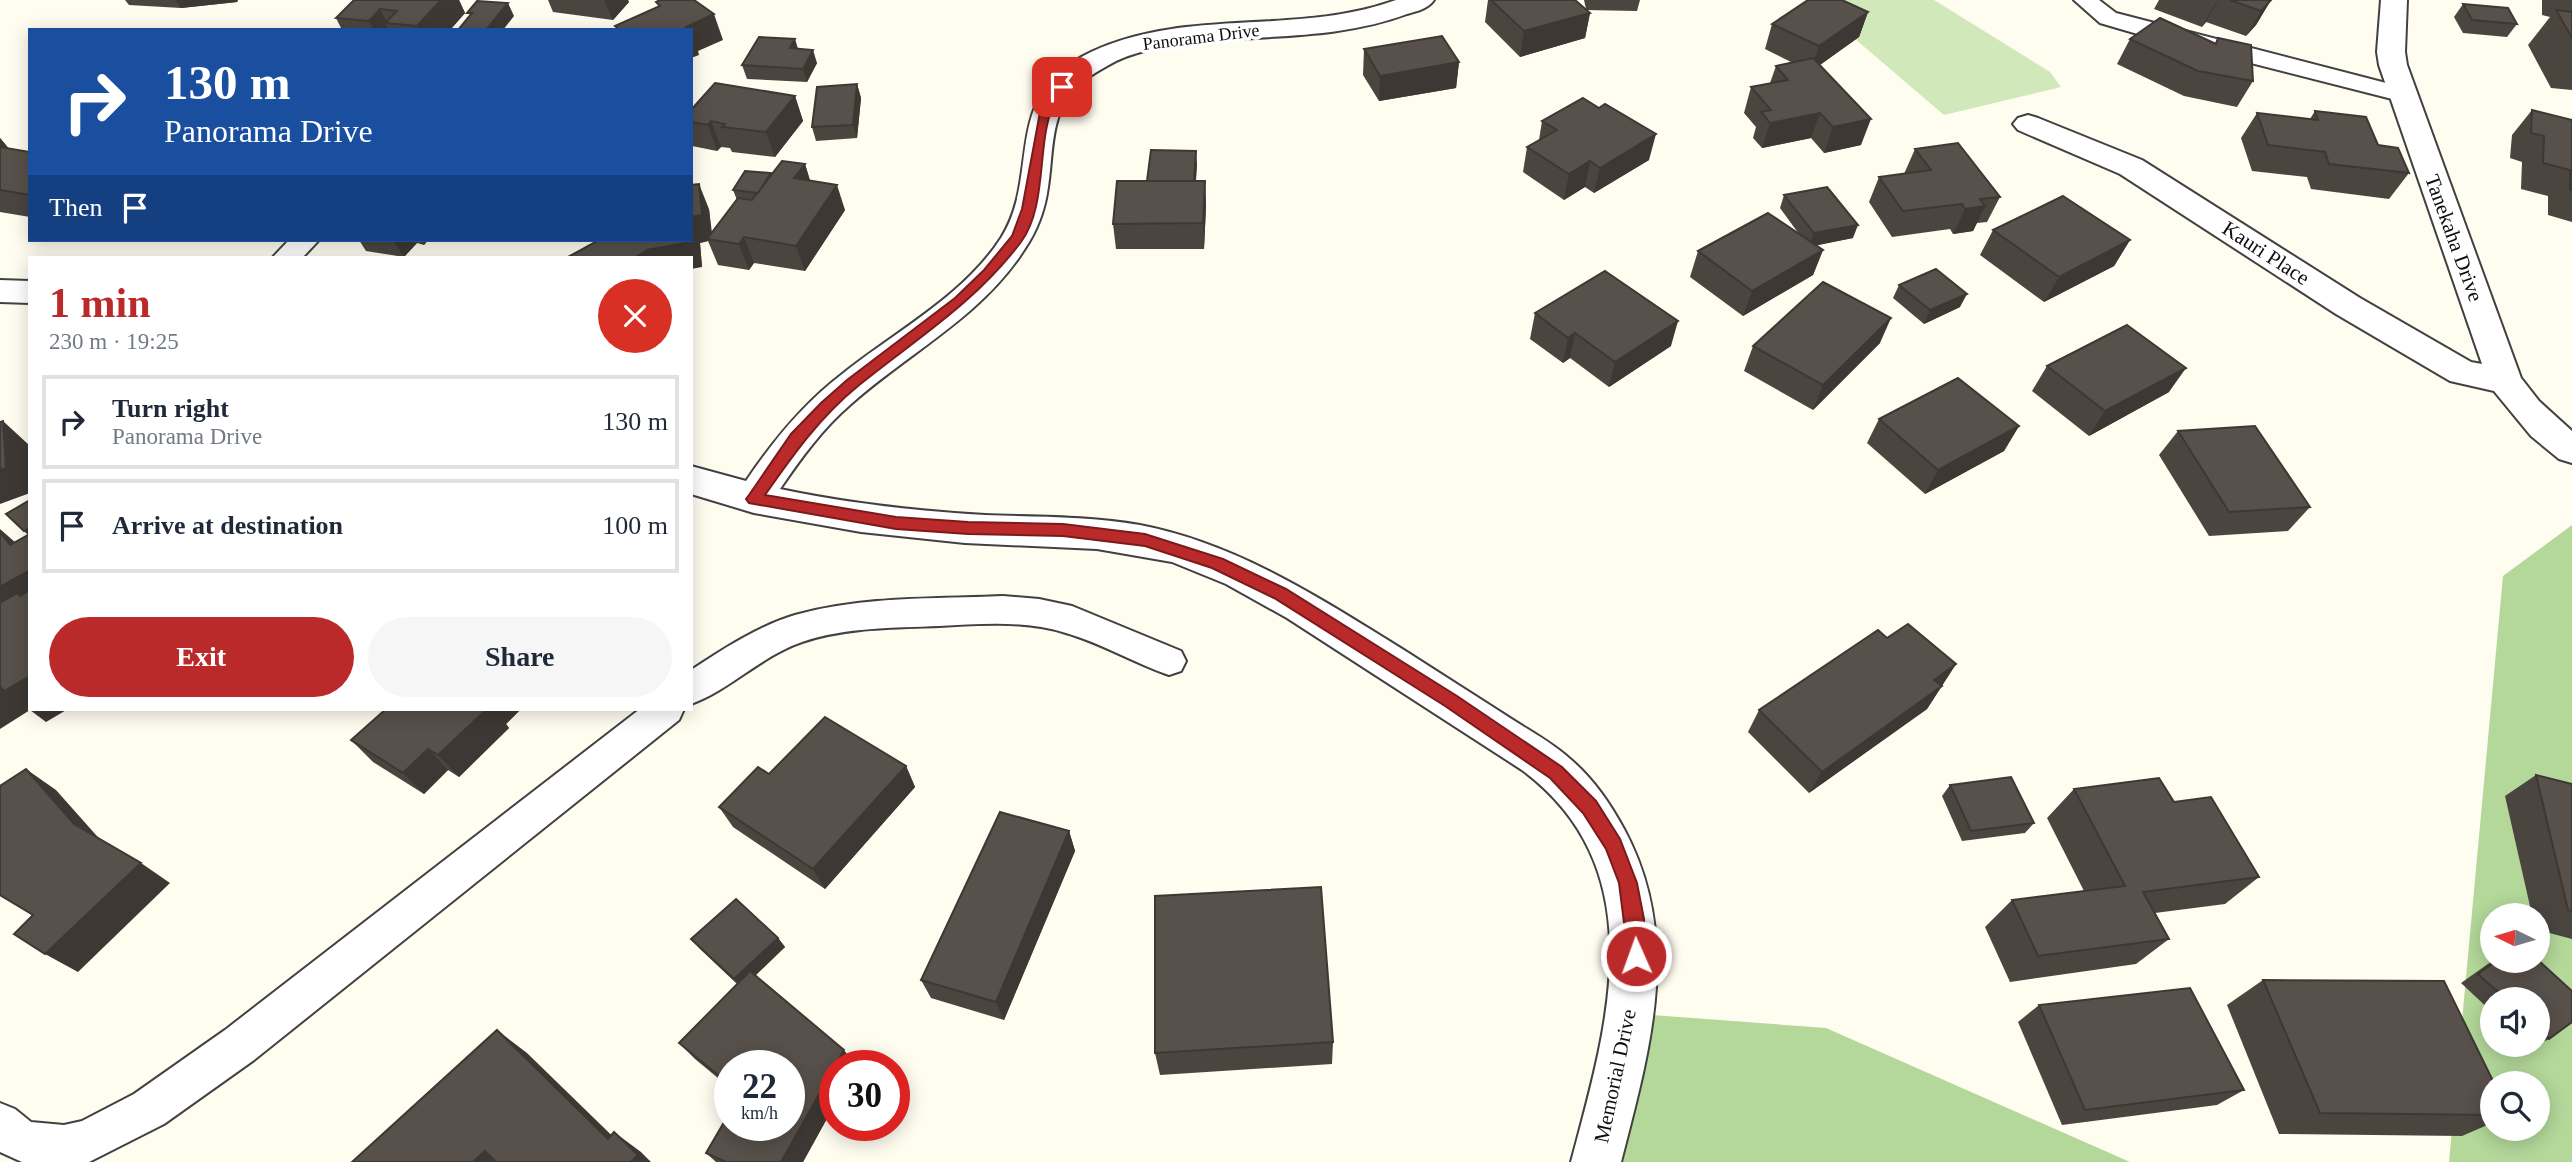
<!DOCTYPE html>
<meta charset="utf-8">
<style>
:root{--surface:#fff;--page:#f6f6f7;--text:#1f2937;--muted:#747a83;--line:#e0e1e3;--accent:#bb2a2a}
body{margin:0;font-family:Georgia,serif;background:var(--page);color:var(--text);height:100vh;display:flex;flex-direction:column;font-size:26px;white-space:nowrap}
*{box-sizing:border-box;margin:0}
p{font-size:23px;color:var(--muted)}
.icon{flex:none;width:38px;height:38px;fill:none;stroke:currentColor;stroke-width:2;stroke-linecap:round;stroke-linejoin:round}
.map{position:relative;flex:1;overflow:hidden}
.sheet{position:absolute;left:28px;top:256px;width:665px;height:455px;display:flex;flex-direction:column;background:var(--surface);border-radius:0px;box-shadow:0 4px 18px #0003}
.sheet>*{flex:none}
.top-card{position:absolute;left:28px;top:28px;width:665px;height:214px;border-radius:0px;box-shadow:0 4px 18px #0003;background:#1a4fa0;color:#fff;overflow:hidden}
.needle{width:46px;rotate:275deg}
.controls{position:absolute;left:2480px;top:903px;display:grid;gap:14px}
.controls a{display:grid;place-items:center;width:70px;height:70px;border-radius:50%;background:var(--surface);box-shadow:0 4px 18px #0003;font-size:35px}
.speed{position:absolute;left:714px;top:1050px;display:flex;gap:14px;font-size:35px;font-weight:700;text-align:center}
.speed>*{display:grid;place-content:center;width:91px;height:91px;border-radius:50%;background:var(--surface);box-shadow:0 4px 18px #0003;line-height:1}
.speed small{font-size:18px;font-weight:400}
.speed .limit{border:10px solid #d22;background:#fff;color:#111}
.pin{position:absolute;display:grid;place-items:center;width:60px;height:60px;color:#fff;margin:-30px;border-radius:14px;box-shadow:0 4px 10px #0006}
.me{position:absolute;width:77px;margin:-38px;rotate:358deg;stroke-linejoin:round;filter:drop-shadow(0 0 5px #0008)}
.turn{display:flex;align-items:center;gap:24px;height:147px;padding:0 21px;font-size:32px}
.turn .icon{width:91px;height:91px;stroke-width:2.5}
.turn b{display:block;font-size:49px;line-height:60px}
.then{display:flex;align-items:center;height:66px;padding:0 21px;background:#0003;gap:14px;font-size:26px}
.round{display:grid;place-items:center;flex:none;width:74px;height:74px;border-radius:37px;background:var(--page)}
.head{display:flex;align-items:center;justify-content:space-between;height:119px;padding:0 21px}
h1{font-size:42px;font-weight:800;line-height:52px;color:var(--accent)}
.button{display:flex;gap:14px;margin-top:auto;padding:14px 21px}
.button a{flex:1;height:80px;border-radius:42px;background:var(--accent);color:#fff;font-size:28px;font-weight:800;line-height:80px;text-align:center}
.button a+a{background:var(--page);color:var(--text)}
ul{padding:0;list-style:none}
li{display:flex;align-items:center;gap:21px;height:94px;margin:0 14px 10px;padding:0 7px;border:4px solid var(--line);border-radius:0px}
li div{flex:1}
li b{display:block;font-size:26px}
li em{font-style:normal}
.map>svg:first-child{display:block}
.green{fill:#d0e8ba}
.forest{fill:#b3d89a;fill-rule:evenodd}
.lines{fill:none;stroke-linecap:round;stroke-linejoin:round}
.service-casing{stroke:#414141;stroke-width:4}
.minor-casing{stroke:#414141;stroke-width:4}
.service{fill:#fff;fill-rule:evenodd}
.minor{fill:#fff;fill-rule:evenodd}
.wall{fill:#4b4540}
.shaded-wall{fill:#3d3834}
.building{fill:#57504b;stroke:#3d3834;stroke-width:2}
.route{fill:#bb2a2a;stroke:#7a1b1b;stroke-width:2}
.labels{text-anchor:middle;stroke-width:7;stroke-linejoin:round;paint-order:stroke}
.far-street-label{font-size:18px;fill:#0e0e0e;stroke:#fff}
.street-label{font-size:21px;fill:#0e0e0e;stroke:#fff}
</style>
<div class="map">
<svg width="2572" height="1162" viewBox="0 0 2572 1162">
<rect width="100%" height="100%" fill="#fffcf0"/>
<!-- green -->
<polygon class="green" points="1818,0 1934,0 2050,72 2061,87 1944,115 1820,9"/>
<!-- forest -->
<g class="forest">
<path d="M2572 525V1162H2449L2503 576ZM2492 915H2538V961H2492ZM2492 999H2538V1045H2492ZM2492 1083H2538V1129H2492Z"/>
<polygon points="1652,1015 1826,1028 2130,1162 1613,1162"/>
</g>
<g class="lines">
<!-- service casing -->
<g class="service-casing">
<g id="service">
<polygon points="2074,0 2099,0 2116,13 2413,90 2416,95 2413,100 2404,102 2141,35 2100,23"/>
<polygon points="289,240 319,240 303,257 273,257"/>
<path d="M1003 596 1039 599 1072 606 1181 651 1186 661 1181 671 1169 675C1134 663 1101 643 1066 633 1025 620 981 624 939 626 894 628 846 627 802 642 761 656 730 690 691 704V670C723 649 758 626 795 615 863 596 934 599 1003 596Z"/>
<polygon points="640,709 684,709 679,720 254,1060 164,1124 89,1162 22,1162 0,1152 0,1103 15,1109 31,1122 64,1125 82,1121 134,1094 225,1030"/>
</g>
</g>
<!-- minor casing -->
<g class="minor-casing">
<g id="minor">
<path d="M1396 0H1434C1428 9 1417 11 1407 14 1341 39 1268 35 1198 42 1168 46 1133 50 1107 66 1093 74 1079 82 1070 95 1050 120 1053 157 1048 187 1045 210 1037 231 1024 250 982 316 908 353 851 404 823 428 801 458 780 489 847 503 916 511 985 515 1037 517 1089 516 1140 525 1239 544 1323 600 1407 652 1441 674 1476 696 1510 718 1530 731 1551 742 1569 758 1592 777 1610 803 1624 829 1683 938 1650 1049 1621 1162H1571C1607 1027 1656 870 1522 770L1287 618 1226 584 1172 562 1097 549 965 543 861 532 754 513 691 494V466L746 481C773 441 803 404 841 375 894 332 963 297 1001 238 1042 173 999 95 1091 52 1187 7 1298 36 1396 0Z"/>
<polygon points="2381,0 2407,0 2405,52 2407,65 2521,378 2539,401 2572,431 2572,463 2559,459 2531,436 2494,391 2450,381 2336,314 2120,174 2018,130 2013,124 2018,118 2028,115 2038,118 2142,160 2360,298 2471,362 2482,364 2379,65 2377,52"/>
<polygon points="0,280 30,281 30,303 0,302"/>
</g>
</g>
<!-- service -->
<use href="#service" class="service"/>
<!-- minor -->
<use href="#minor" class="minor"/>
</g>
<!-- wall -->
<g class="wall">
<polygon points="125,0 238,0 237,2 181,8 129,5"/>
<polygon points="354,0 459,0 465,13 450,30 342,30 336,18"/>
<polygon points="548,0 628,0 629,2 613,20 553,12"/>
<polygon points="1488,0 1575,0 1586,9 1584,0 1640,0 1637,11 1586,10 1590,13 1585,38 1520,57 1485,22"/>
<polygon points="2159,0 2271,0 2256,25 2246,36 2206,22 2202,27 2154,9"/>
<polygon points="2542,0 2572,0 2572,90 2551,88 2528,45 2550,17 2542,15"/>
<polygon points="2463,4 2517,24 2507,37 2463,33 2454,17"/>
<polygon points="1868,12 1859,37 1820,65 1861,145 1824,153 1811,138 1762,148 1753,138 1756,127 1744,113 1751,87 1770,83 1776,66 1791,62 1765,49 1772,24"/>
<polygon points="2218,38 2253,81 2237,107 2184,96 2117,64 2130,39 2215,43"/>
<polygon points="798,49 817,63 807,82 747,79 742,65"/>
<polygon points="1364,49 1459,62 1456,88 1379,101 1363,75"/>
<polygon points="857,84 861,98 857,138 816,141 812,127"/>
<polygon points="795,96 803,121 775,157 732,152 730,148 721,147 717,151 692,146 691,110"/>
<polygon points="2532,110 2572,120 2572,222 2548,215 2548,196 2521,189 2522,162 2510,158 2512,135"/>
<polygon points="2315,111 2378,145 2409,173 2389,199 2311,189 2307,177 2252,171 2241,138 2257,113 2310,119"/>
<polygon points="1542,121 1649,160 1594,193 1585,187 1564,200 1523,172 1527,147 1539,140"/>
<polygon points="0,138 9,149 30,152 30,217 0,212"/>
<polygon points="1915,149 2000,197 1987,222 1977,223 1973,231 1953,234 1950,229 1892,237 1869,202 1879,177 1904,174"/>
<polygon points="805,164 810,181 845,210 805,271 754,263 749,270 718,265 708,241 700,243 702,267 599,240 709,209 712,233 737,200 733,190 771,173 771,175"/>
<polygon points="1197,164 1196,181 1205,181 1206,206 1204,249 1116,249 1113,224 1147,181"/>
<polygon points="1784,195 1853,238 1816,245 1823,250 1813,275 1743,316 1690,277 1698,251 1799,234 1780,208"/>
<polygon points="1993,230 2130,240 2114,266 2044,302 1980,255"/>
<polygon points="359,240 428,240 424,245 417,243 404,257 366,251"/>
<polygon points="1899,285 1960,307 1924,324 1893,298"/>
<polygon points="1535,313 1671,346 1609,387 1570,358 1563,363 1530,339"/>
<polygon points="1880,343 1813,410 1744,371 1753,346"/>
<polygon points="2047,366 2169,392 2089,436 2032,391"/>
<polygon points="1879,419 2019,426 2004,451 1925,494 1867,443"/>
<polygon points="2178,431 2310,507 2288,531 2209,536 2159,455"/>
<polygon points="1887,638 1956,664 1927,709 1809,793 1748,732 1759,710"/>
<polygon points="386,709 521,709 506,724 509,728 459,777 448,770 424,794 373,762 351,740"/>
<polygon points="906,766 915,787 825,889 733,827 719,807 769,774"/>
<polygon points="2536,775 2572,784 2572,939 2538,930 2538,915 2532,915 2505,796"/>
<polygon points="1950,785 2034,823 2025,833 1962,841 1942,796"/>
<polygon points="2074,789 2174,802 2259,877 2225,904 2155,913 2169,939 2136,964 2010,982 1985,927 2012,900 2084,891 2047,818"/>
<polygon points="1069,831 1075,851 1004,1020 931,998 921,980"/>
<polygon points="778,938 785,947 756,975 835,1066 835,1104 803,1162 716,1162 706,1153 789,1125 730,1066 730,1088 695,1059 679,1043 737,984 700,949 691,939"/>
<polygon points="2492,961 2538,961 2549,1039 2531,1048 2528,1045 2538,1045 2538,999 2492,999 2492,1012 2461,983"/>
<polygon points="2263,980 2492,1083 2492,1123 2462,1136 2279,1134 2227,1005"/>
<polygon points="2039,1005 2244,1090 2217,1105 2062,1125 2018,1022"/>
<polygon points="1333,1042 1332,1064 1160,1075 1155,1053"/>
</g>
<!-- shaded-wall -->
<g class="shaded-wall">
<polygon points="175,0 238,0 237,2 181,8"/>
<polygon points="441,0 459,0 465,13 450,30 419,30 417,26"/>
<polygon points="604,0 628,0 629,2 613,20"/>
<polygon points="2218,0 2206,22 2202,27 2216,2"/>
<polygon points="2271,0 2256,25 2246,36 2261,11"/>
<polygon points="508,3 514,16 503,30 486,30"/>
<polygon points="380,9 388,24 385,23 389,30 374,30 369,21"/>
<polygon points="1868,12 1859,37 1810,72 1819,46"/>
<polygon points="1590,13 1585,38 1520,57 1524,31"/>
<polygon points="714,14 723,40 698,51 699,55 691,58 691,30 687,30 686,27"/>
<polygon points="795,39 799,52 790,48"/>
<polygon points="813,50 817,63 807,82 803,69"/>
<polygon points="1459,62 1456,88 1379,101 1380,76"/>
<polygon points="857,84 861,98 857,138 853,125"/>
<polygon points="795,96 803,121 775,157 766,132"/>
<polygon points="1820,113 1811,138 1762,148 1770,123"/>
<polygon points="1871,119 1861,145 1824,153 1833,127"/>
<polygon points="711,121 721,147 717,151 708,125"/>
<polygon points="1656,134 1649,160 1594,193 1600,168"/>
<polygon points="0,138 17,158 0,172"/>
<polygon points="1196,151 1197,164 1194,200 1193,187"/>
<polygon points="1590,161 1585,187 1564,200 1569,174"/>
<polygon points="805,164 813,190 794,178"/>
<polygon points="1205,181 1206,206 1204,249 1203,223"/>
<polygon points="699,184 709,209 712,240 707,239 708,241 700,243 702,267 691,269 691,257 636,257 647,250 691,240 691,217"/>
<polygon points="837,185 845,210 805,271 796,246"/>
<polygon points="1985,206 1973,231 1953,234 1965,209"/>
<polygon points="1858,225 1853,238 1809,247 1814,233"/>
<polygon points="744,237 754,263 749,270 739,244"/>
<polygon points="393,240 415,240 417,243 404,257"/>
<polygon points="421,240 428,240 424,245"/>
<polygon points="2130,240 2114,266 2044,302 2059,277"/>
<polygon points="1823,250 1813,275 1743,316 1752,291"/>
<polygon points="1967,294 1960,307 1924,324 1930,310"/>
<polygon points="1891,318 1880,343 1813,410 1823,385"/>
<polygon points="1678,321 1671,346 1609,387 1615,362"/>
<polygon points="1575,333 1570,358 1563,363 1568,338"/>
<polygon points="2186,368 2169,392 2089,436 2105,411"/>
<polygon points="3,421 29,445 30,493 0,504 0,470"/>
<polygon points="2019,426 2004,451 1925,494 1938,470"/>
<polygon points="30,528 30,537 24,531"/>
<polygon points="0,529 16,543 10,545 0,532"/>
<polygon points="30,570 30,610 0,627 0,587"/>
<polygon points="1956,664 1927,709 1809,793 1822,772 1934,680"/>
<polygon points="30,676 30,709 68,709 46,722 30,710 0,729 0,682"/>
<polygon points="487,709 521,709 506,724 509,728 459,777 438,755"/>
<polygon points="428,749 448,770 424,794 403,773"/>
<polygon points="906,766 915,787 825,889 813,869"/>
<polygon points="26,769 56,790 104,844 74,824"/>
<polygon points="1069,831 1075,851 1004,1020 996,1002"/>
<polygon points="141,863 170,883 78,972 45,954"/>
<polygon points="778,938 785,947 742,988 734,979"/>
<polygon points="497,1030 527,1053 635,1158 614,1132 641,1152 651,1162 631,1162"/>
<polygon points="844,1050 856,1066 835,1066"/>
<polygon points="835,1066 835,1104 803,1162 781,1162"/>
<polygon points="485,1151 504,1162 473,1162"/>
</g>
<!-- building -->
<g class="building">
<polygon points="354,0 441,0 417,26 385,23 397,11 380,9 369,21 336,18"/>
<polygon points="660,0 694,0 714,14 686,27 689,30 620,30 615,26 660,6 656,2"/>
<polygon points="1491,0 1575,0 1590,13 1524,31"/>
<polygon points="1808,0 1842,0 1868,12 1819,46 1772,24"/>
<polygon points="2230,0 2271,0 2261,11"/>
<polygon points="477,1 508,3 486,30 458,30 472,13 467,13"/>
<polygon points="2463,4 2508,8 2517,24 2472,20"/>
<polygon points="2556,10 2572,12 2572,38"/>
<polygon points="2160,18 2216,44 2218,38 2251,45 2253,81 2198,71 2130,39"/>
<polygon points="1442,36 1459,62 1380,76 1364,49"/>
<polygon points="759,37 795,39 790,48 813,50 803,69 742,65"/>
<polygon points="1813,58 1871,119 1833,127 1820,113 1770,123 1761,112 1771,110 1751,87 1788,80 1776,66"/>
<polygon points="715,83 795,96 766,132 722,127 725,124 711,121 708,125 691,122 691,110"/>
<polygon points="857,84 853,125 812,127 817,87"/>
<polygon points="1583,98 1599,108 1605,104 1656,134 1600,168 1590,161 1569,174 1527,147 1557,130 1542,121"/>
<polygon points="2532,110 2572,120 2572,190 2570,190 2570,170 2543,163 2544,136 2531,133"/>
<polygon points="2315,111 2366,117 2378,145 2398,148 2409,173 2329,164 2325,152 2268,145 2257,113 2318,120"/>
<polygon points="1958,143 2000,197 1980,199 1985,206 1965,209 1962,204 1903,211 1879,177 1931,170 1915,149"/>
<polygon points="0,147 30,152 30,195 0,190"/>
<polygon points="1151,150 1196,151 1194,181 1147,181"/>
<polygon points="782,161 805,164 794,178 837,185 796,246 744,237 739,244 707,239 738,198 752,200"/>
<polygon points="745,171 771,173 758,193 733,190"/>
<polygon points="1117,181 1205,181 1203,223 1113,224"/>
<polygon points="699,184 702,215 691,217 691,185"/>
<polygon points="1827,187 1858,225 1814,233 1784,195"/>
<polygon points="2063,196 2130,240 2059,277 1993,230"/>
<polygon points="1768,213 1823,250 1752,291 1698,251"/>
<polygon points="599,240 691,240 691,242 647,250 636,257 568,257"/>
<polygon points="1936,269 1967,294 1930,310 1899,285"/>
<polygon points="1605,271 1678,321 1615,362 1575,333 1568,338 1535,313"/>
<polygon points="1823,282 1891,318 1823,385 1753,346"/>
<polygon points="2127,325 2186,368 2105,411 2047,366"/>
<polygon points="1958,378 2019,426 1938,470 1879,419"/>
<polygon points="3,421 6,468 0,470 0,422"/>
<polygon points="2255,426 2310,507 2229,512 2178,431"/>
<polygon points="30,500 30,528 24,531 6,514"/>
<polygon points="0,532 10,545 28,535 30,537 30,570 0,587"/>
<polygon points="30,590 30,676 4,691 0,686 0,603 17,593 20,596"/>
<polygon points="1908,624 1956,664 1934,680 1942,686 1822,772 1759,710 1878,630 1887,638"/>
<polygon points="386,709 487,709 438,755 428,749 403,773 351,740"/>
<polygon points="825,717 906,766 813,869 719,807 758,767 769,774"/>
<polygon points="26,769 74,824 141,863 45,954 14,934 33,915 0,895 0,786"/>
<polygon points="2536,775 2572,784 2572,911 2568,910"/>
<polygon points="2011,777 2034,823 1971,831 1950,785"/>
<polygon points="2159,778 2174,802 2211,797 2259,877 2143,892 2169,939 2038,956 2012,900 2125,886 2074,789"/>
<polygon points="1000,812 1069,831 996,1002 921,980"/>
<polygon points="1321,887 1333,1042 1155,1053 1155,896"/>
<polygon points="736,899 778,938 734,979 691,939"/>
<polygon points="2538,960 2572,991 2572,1022 2549,1039 2538,1029 2538,999 2506,999 2478,974 2496,961"/>
<polygon points="750,971 844,1050 781,1162 726,1162 706,1153 730,1112 730,1125 789,1125 789,1066 730,1066 730,1085 679,1043"/>
<polygon points="2263,980 2444,981 2494,1083 2492,1083 2492,1115 2320,1113"/>
<polygon points="2190,988 2244,1090 2085,1110 2039,1005"/>
<polygon points="497,1030 608,1139 614,1132 638,1155 631,1162 496,1162 485,1151 473,1162 352,1162"/>
</g>
<!-- route -->
<path class="route" d="M1058 84 1068 87C1063 93 1055 101 1052 108 1037 147 1047 207 1021 242 975 303 916 339 858 386 820 417 793 455 765 495L896 517 968 522 1063 524 1145 534 1223 559 1286 589 1457 696 1562 767 1596 801 1620 839 1637 883 1644 919 1645 956 1643 962 1636 965 1629 962 1619 883 1606 849 1583 813 1550 778 1445 706 1274 598 1212 568 1145 546 1063 536 968 534 896 529 749 503 746 499 749 495 791 434 821 403 847 380 955 298 984 270 1012 236 1022 209 1041 107Z"/>
<g class="labels">
<!-- far-street labels -->
<g class="far-street-label">
<text transform="translate(1201 37) rotate(-7)" y="6">Panorama Drive</text>
</g>
<!-- street labels -->
<g class="street-label">
<text transform="translate(2454 238) rotate(70)" y="7">Tanekaha Drive</text>
<text transform="translate(2266 253) rotate(33)" y="7">Kauri Place</text>
<text transform="translate(1615 1076) rotate(-78)" y="7">Memorial Drive</text>
</g>
</g>
</svg>
<div class="controls">
<a><svg class="needle" viewBox="-14 -14 28 28"><path d="M0-13l5 13h-10z" fill="#e53935"/><path d="M0 13l5-13h-10z" fill="#747a83"/></svg></a>
<a><svg class="icon" aria-label="sound" viewBox="0 0 24 24"><path d="M4 9h4l5-4v14l-5-4H4zM17 9q2 3 0 6"/></svg></a>
<a><svg class="icon" aria-label="search" viewBox="0 0 24 24"><circle cx="10" cy="10" r="6"/><path d="M15 15l6 6"/></svg></a>
</div>
<div class="speed"><div>22<small>km/h</small></div><div class="limit">30</div></div>
<div class="pin" style="left:1062px;top:87px;background:#d93025"><svg class="icon" aria-label="arrive" viewBox="0 0 24 24"><path d="M6 21V4h12l-3 4 3 4H6"/></svg></div>
<svg class="me" style="left:1636px;top:956px" viewBox="-20 -20 40 40"><circle r="17" fill="#bb2a2a" stroke="#fff" stroke-width="3"/><path d="M0-11L8 9 0 5-8 9z" fill="#fff"/></svg>
<div class="top-card">
<div class="turn"><svg class="icon" aria-label="right" viewBox="0 0 24 24"><path d="M7 20v-9h11M14 6l5 5-5 5"/></svg><div><b>130 m</b>Panorama Drive</div></div>
<div class="then">Then<svg class="icon" aria-label="arrive" viewBox="0 0 24 24"><path d="M6 21V4h12l-3 4 3 4H6"/></svg></div>
</div>
<section class="sheet">
<div class="head"><div><h1>1 min</h1><p>230 m · 19:25</p></div><a class="round" style="background:#d93025;color:#fff"><svg class="icon" aria-label="close" viewBox="0 0 24 24"><path d="M6 6l12 12M18 6L6 18"/></svg></a></div>
<ul>
<li><svg class="icon" aria-label="right" viewBox="0 0 24 24"><path d="M7 20v-9h11M14 6l5 5-5 5"/></svg><div><b>Turn right</b><p>Panorama Drive</p></div><em>130 m</em></li>
<li><svg class="icon" aria-label="arrive" viewBox="0 0 24 24"><path d="M6 21V4h12l-3 4 3 4H6"/></svg><div><b>Arrive at destination</b></div><em>100 m</em></li>
</ul>
<div class="button"><a>Exit</a><a>Share</a></div>
</section>
</div>
